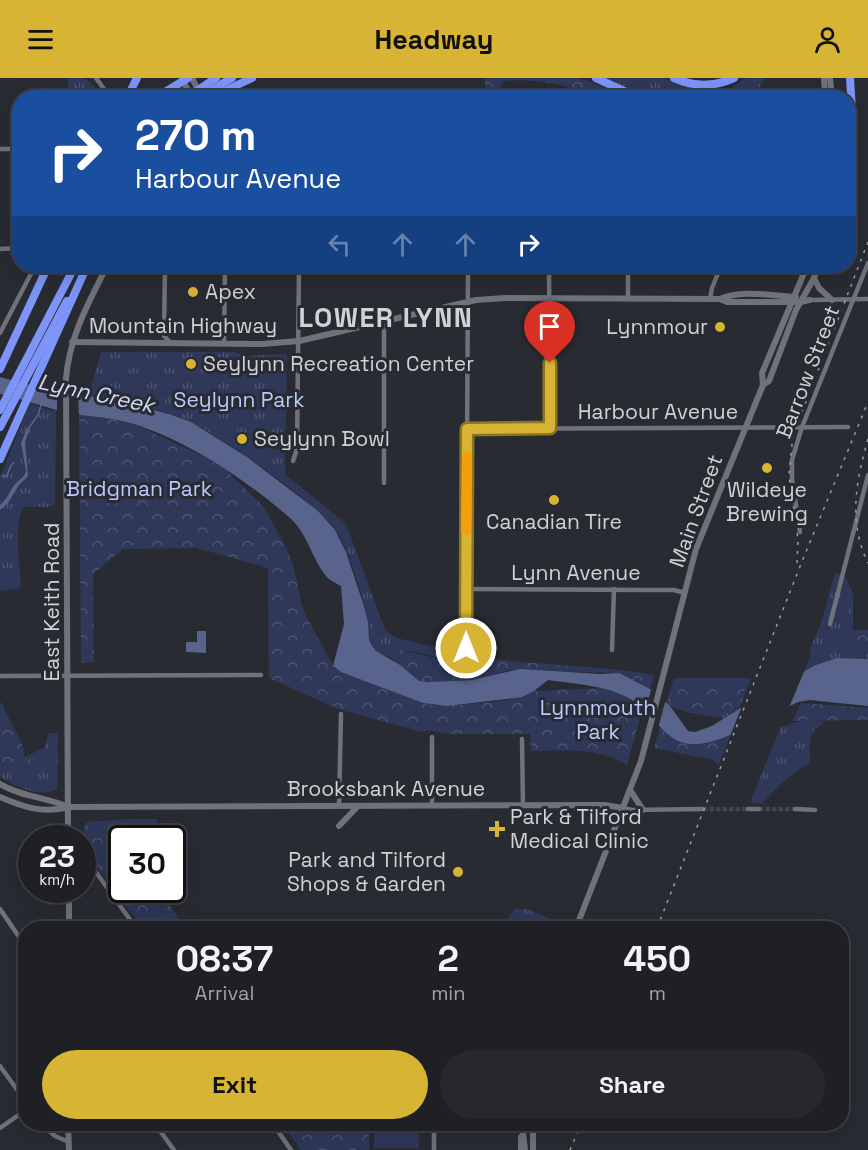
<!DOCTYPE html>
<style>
:root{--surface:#1f2026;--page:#27282e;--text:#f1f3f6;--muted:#a1a3a7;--line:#3c3e43;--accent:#d8b434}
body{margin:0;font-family:"Space Grotesk",sans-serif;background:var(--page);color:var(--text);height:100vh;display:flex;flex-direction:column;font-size:22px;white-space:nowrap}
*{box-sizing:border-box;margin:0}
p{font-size:20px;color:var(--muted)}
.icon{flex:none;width:33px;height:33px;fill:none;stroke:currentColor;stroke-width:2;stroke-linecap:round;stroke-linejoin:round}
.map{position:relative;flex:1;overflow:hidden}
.panel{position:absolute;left:18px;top:843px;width:831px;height:210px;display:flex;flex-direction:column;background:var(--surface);border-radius:24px;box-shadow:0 6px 24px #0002,0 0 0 2px var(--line)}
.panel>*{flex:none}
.banner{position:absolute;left:12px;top:12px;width:844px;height:183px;border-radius:24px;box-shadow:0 6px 24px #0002,0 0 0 2px var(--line);background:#1a4fa0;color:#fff;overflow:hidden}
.speed{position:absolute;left:18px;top:747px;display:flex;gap:12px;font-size:30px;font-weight:700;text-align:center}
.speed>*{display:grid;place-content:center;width:78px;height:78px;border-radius:50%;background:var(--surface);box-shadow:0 6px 24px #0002,0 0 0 2px var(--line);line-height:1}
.speed small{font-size:15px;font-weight:400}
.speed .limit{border:3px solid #111;border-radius:9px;background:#fff;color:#111}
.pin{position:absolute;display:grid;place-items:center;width:51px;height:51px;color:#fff;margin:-62px -26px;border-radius:50% 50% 50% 0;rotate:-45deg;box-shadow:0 0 6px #0007}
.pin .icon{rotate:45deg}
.me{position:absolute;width:66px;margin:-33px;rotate:0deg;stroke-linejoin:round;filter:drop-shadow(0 0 4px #0008)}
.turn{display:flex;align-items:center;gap:21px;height:126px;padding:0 24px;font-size:27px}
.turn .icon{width:78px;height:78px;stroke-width:2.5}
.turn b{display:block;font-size:42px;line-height:51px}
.lanes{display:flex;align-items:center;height:57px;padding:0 24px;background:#0003;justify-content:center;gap:30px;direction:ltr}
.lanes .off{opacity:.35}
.eta{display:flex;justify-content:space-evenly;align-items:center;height:102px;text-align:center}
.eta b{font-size:36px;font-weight:600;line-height:42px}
.button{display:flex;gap:12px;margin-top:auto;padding:12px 24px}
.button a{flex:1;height:69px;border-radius:36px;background:var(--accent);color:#111;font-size:24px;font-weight:600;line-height:69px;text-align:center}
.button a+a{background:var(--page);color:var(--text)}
header{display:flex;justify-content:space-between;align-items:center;height:78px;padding:0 24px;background:var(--accent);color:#111;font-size:27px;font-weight:600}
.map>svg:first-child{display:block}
.grass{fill:url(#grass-tufts)}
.forest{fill:url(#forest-crowns)}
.pitch{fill:#2f3859}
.water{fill:#59648c}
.pier{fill:#292b32}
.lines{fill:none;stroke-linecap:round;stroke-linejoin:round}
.stream{stroke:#59648c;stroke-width:1.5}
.street-tunnel{stroke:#42444b;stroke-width:4.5;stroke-dasharray:4.5 2;stroke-linecap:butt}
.street{stroke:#6f727a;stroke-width:4.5}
.secondary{stroke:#6f727a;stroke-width:6}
.highway{stroke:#7d94f9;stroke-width:8}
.rail{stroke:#9c9ea3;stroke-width:1.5;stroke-dasharray:3 6;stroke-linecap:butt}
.route-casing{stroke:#8c7522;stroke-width:15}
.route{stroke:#d8b434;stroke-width:10}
.slow{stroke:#f59e0b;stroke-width:10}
.poi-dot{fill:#d8b434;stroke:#292b32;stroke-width:2}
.labels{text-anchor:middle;stroke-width:6;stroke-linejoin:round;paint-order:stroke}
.poi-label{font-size:21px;fill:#d0d2d6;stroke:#292b32;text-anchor:start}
.street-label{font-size:21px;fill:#d0d2d6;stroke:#292b32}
.park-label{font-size:21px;fill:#bac9fe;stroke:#292b32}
.water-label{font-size:22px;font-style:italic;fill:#d0d9f4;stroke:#292b32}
.district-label{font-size:27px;font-weight:bold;letter-spacing:1.5px;fill:#d0d2d6;stroke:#292b32}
</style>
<header><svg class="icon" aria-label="menu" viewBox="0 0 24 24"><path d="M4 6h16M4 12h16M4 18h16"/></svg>Headway<svg class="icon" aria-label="person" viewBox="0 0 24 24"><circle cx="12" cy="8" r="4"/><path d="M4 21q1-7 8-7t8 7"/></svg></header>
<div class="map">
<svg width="868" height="1072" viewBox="0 0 868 1072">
<defs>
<pattern id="grass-tufts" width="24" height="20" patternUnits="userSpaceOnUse" patternTransform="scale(1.5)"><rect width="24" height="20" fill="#2f3859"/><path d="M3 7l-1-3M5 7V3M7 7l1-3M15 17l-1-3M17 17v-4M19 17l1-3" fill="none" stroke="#4c5470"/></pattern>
<pattern id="forest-crowns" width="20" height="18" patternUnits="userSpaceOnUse" patternTransform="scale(1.5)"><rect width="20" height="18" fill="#2f3859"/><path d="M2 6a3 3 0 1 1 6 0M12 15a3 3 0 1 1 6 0" fill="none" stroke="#4c5470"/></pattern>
</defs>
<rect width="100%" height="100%" fill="#292b32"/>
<!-- grass -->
<g class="grass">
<polygon points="68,0 85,0 97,11 96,18 67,19"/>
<polygon points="605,0 663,0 699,10 727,5 704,19 647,20"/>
<polygon points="746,0 765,0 754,19 719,19"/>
<path d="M101 274H234L246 278 287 276 285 396 346 446 385 552 397 560 465 577V591C449 584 400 561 390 580 381 576 372 572 369 563 368 557 369 550 368 544 365 523 351 481 341 461 327 431 223 359 190 344 159 329 122 323 88 319Z"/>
<path d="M30 325 51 333 56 332 55 427 48 429H24C13 444 20 489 21 508L16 511 0 513V399Z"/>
<polygon points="835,495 845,498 853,516 853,552 868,552 868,581 837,580 805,592 811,576 809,573 821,545"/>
<path d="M674 600H751L740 629 724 640C707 637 681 636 666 625Z"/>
<path d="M801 643H819L825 645C806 652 810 668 810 685 791 695 776 710 762 726L752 724 751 721 781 649Z"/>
<path d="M49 655H58L57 711C41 721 15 708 0 699V677L3 689H26L25 679 44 670Z"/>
<polygon points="516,830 523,832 524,830 559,844 557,850 503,850 503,847"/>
</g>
<!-- forest -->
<g class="forest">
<path d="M485 0H577L590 3 624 19H589L587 14C560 6 533 0 505 3L501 8 500 19H485Z"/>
<path d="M79 335 134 346 205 379 224 390 263 428 286 469 294 490 301 524 306 538 335 591 423 625 433 627H462L507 622 534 613 601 610 624 617 643 629 627 687C597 669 566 673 531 673L530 656H448L427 652 422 654 338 631 269 600 268 490 197 470 123 471 93 496 94 584 81 585Z"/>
<polygon points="853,552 868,552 868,565 850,567 846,565 849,554"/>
<path d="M401 572 440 581 465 590V577C528 588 591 586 654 597L650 611 619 595 511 592 472 602 429 604 419 603 390 580 393 575Z"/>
<polygon points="675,602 745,604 744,614 738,629 724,637 669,626"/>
<polygon points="0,623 23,668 26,689 13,698 3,689 0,677"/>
<polygon points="801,625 868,630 868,642 792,643"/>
<polygon points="660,649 670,659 716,663 731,657 718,688 714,682 654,670"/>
<polygon points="129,741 157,741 158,760 122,760 122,812 165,812 166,821 181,844 212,844 212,850 142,850 84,772 84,750 87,744"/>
<polygon points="282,1046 369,1046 369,1072 301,1072"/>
</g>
<!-- pitch -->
<g class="pitch">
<polygon points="227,350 237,352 241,358 247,357 251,364 258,365 259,372 248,369 244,363 236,364 233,358 224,359 222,354"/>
<rect x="374" y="1046" width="45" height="24"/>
</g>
<!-- water -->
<g class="water">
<path d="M0 299 45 311 119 323 169 336 191 344 247 379 318 433 335 452 346 474 364 528 368 544 369 562 372 568 376 573 400 587 419 603 429 604 472 602 520 591 600 596 619 595 650 611 670 628 688 653 695 654 712 648 775 608 816 587 837 580 868 581V628L810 622 798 624C771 637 720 668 692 666 663 665 655 635 632 622 607 607 576 606 548 602L534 613 522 619 447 628 423 625 341 594 333 588 344 546 341 508C336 505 330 503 326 498 312 481 308 456 290 440 246 402 190 364 134 346 108 338 79 339 53 331 35 326 18 320 0 316Z"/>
<path d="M27 351 29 352 25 364 28 398 19 407 8 425 0 432V427C7 421 8 417 13 409 17 402 24 401 26 393L21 365Z"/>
<polygon points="197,553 206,553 206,575 186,574 186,564 197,564"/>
</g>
<!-- pier -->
<g class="pier">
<polygon points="57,310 78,314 79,339 57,335"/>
<polygon points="806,589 788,632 729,661 744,623"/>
<polygon points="652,609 666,621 658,650 644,635"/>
</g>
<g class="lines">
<!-- stream -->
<g class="stream">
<polyline points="28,351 38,337 41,327"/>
<polyline points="2,398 7,398 11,387 14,385"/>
</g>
<!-- street-tunnel -->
<g class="street-tunnel">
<polyline points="703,731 748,731"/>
<polyline points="759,731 795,731"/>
</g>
<!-- street -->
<g class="street">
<polyline points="96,0 104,11 103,20"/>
<polyline points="0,71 20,71"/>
<polyline points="0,171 20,170"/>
<polyline points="165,188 164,258 171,265"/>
<polyline points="549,188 550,350"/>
<polyline points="628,221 628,188"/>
<polyline points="710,221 712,210 721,188"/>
<polyline points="810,222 868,221"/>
<polyline points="384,243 384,405"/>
<polyline points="0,255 35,188"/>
<polyline points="224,265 225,188"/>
<polyline points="467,351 848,349"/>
<polyline points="293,383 297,371 299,188"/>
<polyline points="800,454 792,401 792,382 802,349 868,185"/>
<polyline points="466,511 645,512 674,512 685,515"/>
<polyline points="830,546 868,397"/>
<polyline points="466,570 468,188"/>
<polyline points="612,572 614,511"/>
<polyline points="0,598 261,597"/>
<polyline points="432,659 432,728"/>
<polyline points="522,661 523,728"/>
<polyline points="339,728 341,636"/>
<polyline points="623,730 632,732 703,731"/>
<polyline points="748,731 759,731"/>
<polyline points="795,731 815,732"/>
<polyline points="82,779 88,783 136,850"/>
<polyline points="0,831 26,869"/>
<polyline points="0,988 26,1024"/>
<polyline points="42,1046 55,1058 69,1064"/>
<polyline points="155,1046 174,1072"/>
<polyline points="273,1046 291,1072"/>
<polyline points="434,1046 434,1072"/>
<polyline points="0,1050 26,1032"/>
</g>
<!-- secondary -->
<g class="secondary">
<polyline points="192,0 199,14"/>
<polyline points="824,0 825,20"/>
<polyline points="830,0 832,20"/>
<polyline points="182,1 192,20"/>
<polyline points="814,200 819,210 832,222"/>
<path d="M720 221C741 211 773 218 796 219"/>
<polyline points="72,264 262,266 299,263 476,222 505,220 720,221 727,224 800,224 810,222"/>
<polyline points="763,307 769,303 796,232 814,200 818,188"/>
<path d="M0 706C22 719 46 719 68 729"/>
<polyline points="630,712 643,732"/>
<path d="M0 719C23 729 44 736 68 729L605 727 623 730"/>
<polyline points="339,748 358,728"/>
<path d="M68 760 66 301C69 259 89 224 107 188"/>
<polyline points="69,812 69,850"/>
<polyline points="576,850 641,683 696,471 763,307 762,295 807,188"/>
<polyline points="68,1046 69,1072"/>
<polyline points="522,1046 525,1072"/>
<polyline points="533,1046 533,1072"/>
<polyline points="521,1072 521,1059"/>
</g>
<!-- highway -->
<g class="highway">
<polyline points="596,0 639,20"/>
<path d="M674 0C694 9 714 9 734 0"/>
<polyline points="127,20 137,0"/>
<polyline points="155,20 188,0"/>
<polyline points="186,20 216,0"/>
<polyline points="198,20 232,0"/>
<polyline points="210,20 252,0"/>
<polyline points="849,95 854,66 850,0"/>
<polyline points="0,291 48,188"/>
<polyline points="0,332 75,188"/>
<polyline points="0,349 67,223"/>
<polyline points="0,381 87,188"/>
</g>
<!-- rail -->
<g class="rail">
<path d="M868 361C856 403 848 444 868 485"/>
<polyline points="797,485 798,461 789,397 793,357 868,164"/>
<polyline points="657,850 801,486 868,324"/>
<polyline points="570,1072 581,1046"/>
</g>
</g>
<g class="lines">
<!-- route casing -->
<g class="route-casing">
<polyline id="route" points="466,570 467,351 550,350 550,285"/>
</g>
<!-- route -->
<use href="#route" class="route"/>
<!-- slow -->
<polyline class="slow" points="466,452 467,379"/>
</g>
<!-- markers -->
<g class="poi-dot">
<circle cx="193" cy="214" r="6"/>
<circle cx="720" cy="249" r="6"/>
<circle cx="191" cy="286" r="6"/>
<circle cx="242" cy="361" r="6"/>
<circle cx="767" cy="390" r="6"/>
<circle cx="554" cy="422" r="6"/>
<path d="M494 742h6v6h6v6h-6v6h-6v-6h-6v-6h6z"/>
<circle cx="458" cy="794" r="6"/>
</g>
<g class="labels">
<!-- poi labels -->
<g class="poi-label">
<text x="205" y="221">Apex</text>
<text x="708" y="256" text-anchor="end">Lynnmour</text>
<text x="203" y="293">Seylynn Recreation Center</text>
<text x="254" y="368">Seylynn Bowl</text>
<text x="767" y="419" text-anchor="middle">Wildeye<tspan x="767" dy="24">Brewing</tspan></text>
<text x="554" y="451" text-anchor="middle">Canadian Tire</text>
<text x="510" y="746">Park &amp; Tilford<tspan x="510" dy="24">Medical Clinic</tspan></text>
<text x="446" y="789" text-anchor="end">Park and Tilford<tspan x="446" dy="24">Shops &amp; Garden</tspan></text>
</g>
<!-- street labels -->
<g class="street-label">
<text x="183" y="255">Mountain Highway</text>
<text transform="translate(808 294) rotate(-69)" y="7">Barrow Street</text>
<text x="658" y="341">Harbour Avenue</text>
<text transform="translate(696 433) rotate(-70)" y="7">Main Street</text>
<text x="576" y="502">Lynn Avenue</text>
<text transform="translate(52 524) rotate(-90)" y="7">East Keith Road</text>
<text x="386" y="718">Brooksbank Avenue</text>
</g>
<!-- park labels -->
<g class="park-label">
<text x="239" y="329">Seylynn Park</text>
<text x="139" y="418">Bridgman Park</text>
<text x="598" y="637">Lynnmouth<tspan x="598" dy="24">Park</tspan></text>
</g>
<!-- water labels -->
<g class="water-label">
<text transform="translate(96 315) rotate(12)" y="8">Lynn Creek</text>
</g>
<!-- district labels -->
<g class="district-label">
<text x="386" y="249">LOWER LYNN</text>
</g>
</g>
</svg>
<div class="speed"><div>23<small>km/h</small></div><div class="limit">30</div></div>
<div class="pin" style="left:550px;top:285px;background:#d93025"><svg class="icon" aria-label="arrive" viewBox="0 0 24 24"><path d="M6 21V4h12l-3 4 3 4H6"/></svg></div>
<svg class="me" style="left:466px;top:570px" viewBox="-20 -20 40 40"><circle r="17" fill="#d8b434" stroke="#fff" stroke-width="3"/><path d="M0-11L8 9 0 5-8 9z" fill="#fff"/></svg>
<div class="banner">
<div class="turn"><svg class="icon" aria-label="right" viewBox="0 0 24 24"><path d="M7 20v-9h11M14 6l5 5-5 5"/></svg><div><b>270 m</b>Harbour Avenue</div></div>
<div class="lanes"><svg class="icon off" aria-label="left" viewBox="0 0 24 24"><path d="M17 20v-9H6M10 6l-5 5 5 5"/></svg><svg class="icon off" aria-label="ahead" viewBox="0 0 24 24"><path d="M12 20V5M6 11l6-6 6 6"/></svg><svg class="icon off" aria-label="ahead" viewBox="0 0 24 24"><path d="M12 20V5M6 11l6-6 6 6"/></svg><svg class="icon" aria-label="right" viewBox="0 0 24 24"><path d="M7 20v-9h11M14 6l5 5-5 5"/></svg></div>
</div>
<section class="panel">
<div class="eta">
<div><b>08:37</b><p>Arrival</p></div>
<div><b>2</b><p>min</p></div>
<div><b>450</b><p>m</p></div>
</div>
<div class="button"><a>Exit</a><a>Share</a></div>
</section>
</div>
